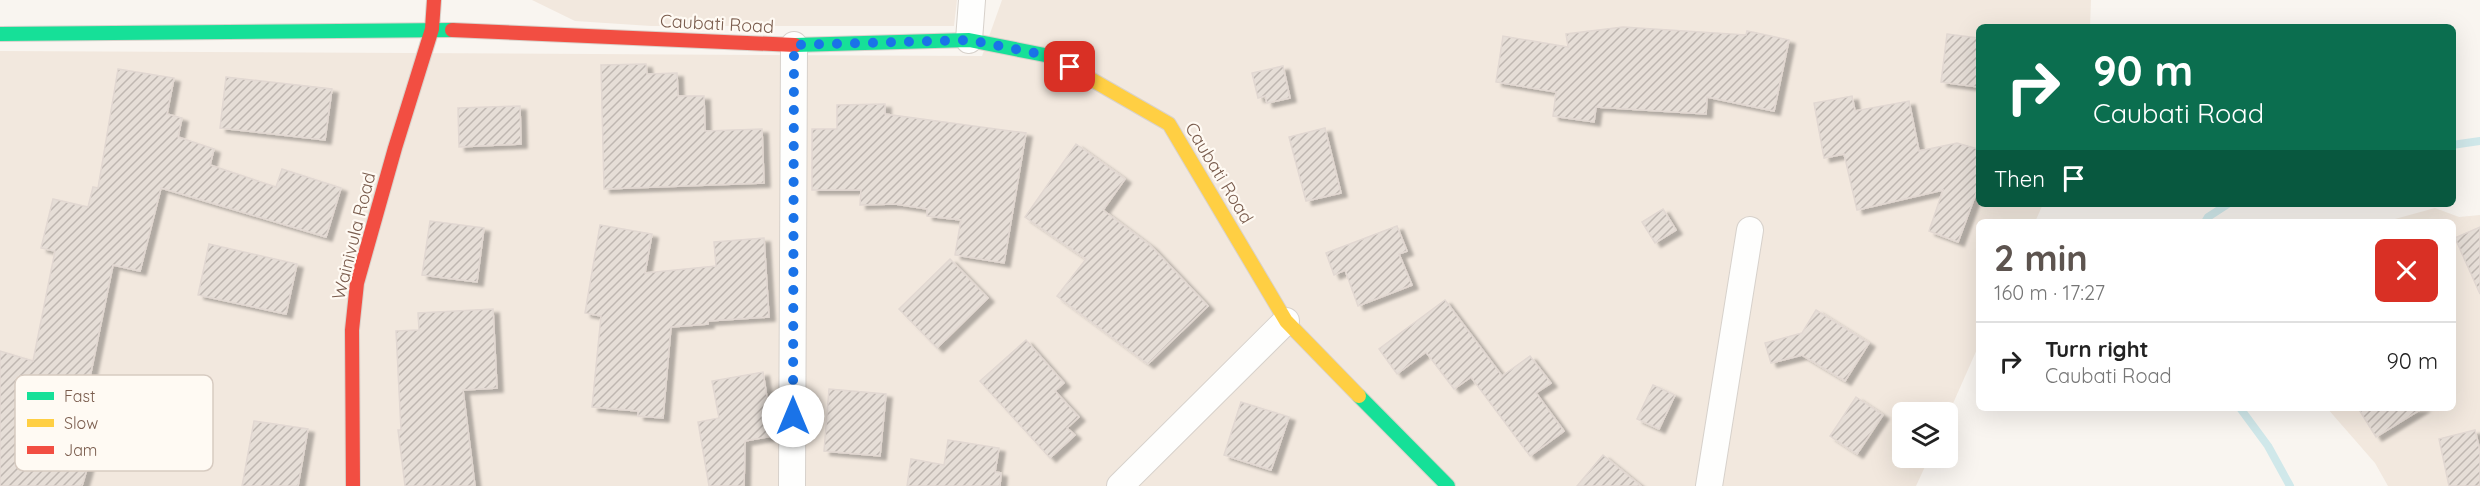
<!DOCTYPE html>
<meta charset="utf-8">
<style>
:root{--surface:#fff;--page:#f2f2f2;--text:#222;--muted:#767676;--line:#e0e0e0;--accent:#5d544f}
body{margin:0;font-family:Quicksand,sans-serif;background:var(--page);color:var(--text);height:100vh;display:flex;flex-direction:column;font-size:22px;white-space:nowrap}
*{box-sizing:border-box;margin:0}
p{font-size:20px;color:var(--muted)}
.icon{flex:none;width:33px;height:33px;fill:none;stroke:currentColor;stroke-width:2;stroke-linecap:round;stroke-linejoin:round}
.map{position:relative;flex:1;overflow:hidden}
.details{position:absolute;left:1976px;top:219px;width:480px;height:192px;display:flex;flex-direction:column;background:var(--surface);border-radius:9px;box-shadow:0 6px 24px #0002}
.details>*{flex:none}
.guide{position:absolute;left:1976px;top:24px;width:480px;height:183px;border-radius:9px;box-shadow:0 6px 24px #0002;background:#0b6e4f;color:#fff;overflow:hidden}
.controls{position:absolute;left:1892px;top:402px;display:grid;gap:12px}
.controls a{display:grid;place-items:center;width:66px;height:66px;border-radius:9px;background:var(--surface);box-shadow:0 6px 24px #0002;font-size:30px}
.pin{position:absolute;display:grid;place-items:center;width:51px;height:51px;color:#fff;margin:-26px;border-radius:12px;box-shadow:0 3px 9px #0006}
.me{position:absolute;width:66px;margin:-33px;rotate:0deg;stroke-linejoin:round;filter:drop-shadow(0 0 4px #0008)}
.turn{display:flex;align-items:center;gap:21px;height:126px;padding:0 18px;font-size:27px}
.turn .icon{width:78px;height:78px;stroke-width:2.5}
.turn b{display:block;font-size:42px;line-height:51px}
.then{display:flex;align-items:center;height:57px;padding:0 18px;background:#0003;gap:12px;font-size:22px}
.round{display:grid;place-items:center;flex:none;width:63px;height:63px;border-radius:9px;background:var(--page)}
.overview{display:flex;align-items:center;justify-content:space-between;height:102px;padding:0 18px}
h1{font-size:36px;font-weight:800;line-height:45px;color:var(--accent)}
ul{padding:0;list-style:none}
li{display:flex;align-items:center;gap:18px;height:78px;padding:0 18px;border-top:2px solid var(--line)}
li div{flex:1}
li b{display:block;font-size:22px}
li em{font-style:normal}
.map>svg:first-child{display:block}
.residential{fill:#f2e8de}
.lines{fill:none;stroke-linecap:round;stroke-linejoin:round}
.stream{stroke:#d0e8ea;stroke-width:8}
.building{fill:url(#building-hatch);stroke:#e2d8d2;stroke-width:1.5;filter:url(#shadow)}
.street-casing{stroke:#d7d1cb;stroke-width:28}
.fast-casing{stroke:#d9d2cb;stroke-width:16}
.slow-casing{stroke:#d9d2cb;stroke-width:16}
.jam-casing{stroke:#d9d2cb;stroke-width:16}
.street{stroke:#fefefd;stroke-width:26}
.fast{stroke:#16e098;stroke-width:14}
.slow{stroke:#ffcf43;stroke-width:14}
.jam{stroke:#f24e42;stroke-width:14}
.route{stroke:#1a73e8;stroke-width:10;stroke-dasharray:0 18}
.labels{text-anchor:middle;stroke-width:4.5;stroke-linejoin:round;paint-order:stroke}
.street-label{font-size:18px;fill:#7a5c4d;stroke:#fffaf3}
.key{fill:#fffaf3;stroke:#d7cbc1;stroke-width:1.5}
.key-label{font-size:16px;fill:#7a5c4d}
</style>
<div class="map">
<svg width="2480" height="486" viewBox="0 0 2480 486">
<defs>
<pattern id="building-hatch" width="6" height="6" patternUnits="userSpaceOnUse" patternTransform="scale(1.5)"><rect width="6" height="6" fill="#e6ded7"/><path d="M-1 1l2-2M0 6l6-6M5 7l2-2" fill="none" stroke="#bfb7b1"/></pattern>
<filter id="shadow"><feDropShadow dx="6" dy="4" stdDeviation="1.5" flood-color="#0004"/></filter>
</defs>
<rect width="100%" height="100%" fill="#f9f5f0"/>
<!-- residential -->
<g class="residential">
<polygon points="532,0 957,0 954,26 651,26 575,21"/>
<polygon points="1002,0 2091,0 2090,27 1978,27 1978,204 2043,204 2035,222 1978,222 1978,347 1947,417 1947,412 1902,412 1902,458 1929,458 1916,486 0,486 0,51 982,56"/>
<polygon points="2435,208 2459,217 2480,215 2480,486 2388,486 2375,463 2327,408 2452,408 2452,222 2384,222"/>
</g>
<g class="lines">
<!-- stream -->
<g class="stream">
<polyline points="2452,145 2480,141"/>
<polyline points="2205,222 2208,217 2228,204"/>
<polyline points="2240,408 2268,446 2290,486"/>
</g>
</g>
<!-- building -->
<g class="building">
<polygon points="1623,27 1746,35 1747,31 1789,40 1774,111 1707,97 1706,114 1596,107 1594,122 1553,116 1556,92 1496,82 1503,36 1568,47 1566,34"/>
<polygon points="1947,34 1978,38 1978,87 1941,82"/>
<polygon points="646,64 647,74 677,73 678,96 704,96 705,131 762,129 764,183 604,189 601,65"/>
<polygon points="1283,66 1290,98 1267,103 1265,96 1258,98 1252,73"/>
<polygon points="118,69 174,78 167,114 182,118 178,137 214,149 210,165 276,187 282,169 341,188 326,237 161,188 140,271 113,265 90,377 112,383 82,486 0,486 0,351 33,361 55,251 41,248 53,199 88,207 93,187 98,188"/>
<polygon points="226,77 332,89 325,140 220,128"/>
<polygon points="1852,96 1855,111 1909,101 1919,151 1957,143 1978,149 1978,188 1958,242 1929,231 1943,190 1857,210 1844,154 1824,158 1814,103"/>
<polygon points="885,104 885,114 1026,133 1004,263 955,255 961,220 927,216 927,209 895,204 860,205 861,190 812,190 812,129 837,129 837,105"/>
<polygon points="520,106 521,144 459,147 458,108"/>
<polygon points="1325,128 1341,193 1306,201 1289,137"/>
<polygon points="1076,144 1125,179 1103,210 1151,246 1208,306 1148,364 1057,296 1086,259 1025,217"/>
<polygon points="1663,209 1676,230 1655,243 1642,222"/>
<polygon points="430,221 484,228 477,282 422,275"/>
<polygon points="600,225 652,234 645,273 716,266 714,242 764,238 769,317 708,321 708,324 671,327 663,418 638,416 638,411 592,407 601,316 585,313"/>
<polygon points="1397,226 1407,251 1399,254 1412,285 1358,306 1345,270 1334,275 1326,253"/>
<polygon points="2480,227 2480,294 2455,238"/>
<polygon points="209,244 297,264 286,314 198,295"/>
<polygon points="950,259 988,298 937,348 899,309"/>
<polygon points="1445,300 1502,376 1530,356 1551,383 1536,393 1564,431 1530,456 1471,377 1454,389 1426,352 1397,374 1379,349"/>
<polygon points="493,309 497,388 463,390 475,486 405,486 398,430 401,430 396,331 419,330 418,313"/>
<polygon points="1816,310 1869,343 1845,381 1802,355 1771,363 1765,343 1802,333"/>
<polygon points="1026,340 1064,383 1055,391 1079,417 1067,428 1075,435 1050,458 980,381"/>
<polygon points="763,372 773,436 745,441 744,486 709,486 698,422 719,418 712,381"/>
<polygon points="1653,385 1675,395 1659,429 1637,419"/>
<polygon points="829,389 886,394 880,456 824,451"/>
<polygon points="1856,397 1883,415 1857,454 1830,436"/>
<polygon points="1241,402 1289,417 1271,470 1224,455"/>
<polygon points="2358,408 2423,408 2376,437"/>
<polygon points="254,421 308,429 298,486 242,486"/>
<polygon points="2475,430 2480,451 2480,486 2449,486 2439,439"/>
<polygon points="948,440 999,448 995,472 1001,473 1000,486 907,486 911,459 944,465"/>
<polygon points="1603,455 1641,486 1577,486"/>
</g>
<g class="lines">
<!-- street casing -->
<g class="street-casing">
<g id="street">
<polyline points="969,40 972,0"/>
<polyline points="792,486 794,45"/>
<polyline points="1120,486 1286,321"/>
<polyline points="1709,486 1750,230"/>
</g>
</g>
<!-- fast casing -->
<g class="fast-casing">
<g id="fast">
<polyline points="0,34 452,30"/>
<polyline points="795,45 969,40 1050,56 1075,70"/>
<polyline points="1359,396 1448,486"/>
</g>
</g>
<!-- slow casing -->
<g class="slow-casing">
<polyline id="slow" points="1075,70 1169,124 1286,321 1359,396"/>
</g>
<!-- jam casing -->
<g class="jam-casing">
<g id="jam">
<polyline points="452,30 795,45"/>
<polyline points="353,486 352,330 357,283 395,148 432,29 434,0"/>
</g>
</g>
<!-- street -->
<use href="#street" class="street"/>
<!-- fast -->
<use href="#fast" class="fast"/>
<!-- slow -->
<use href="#slow" class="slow"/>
<!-- jam -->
<use href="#jam" class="jam"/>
</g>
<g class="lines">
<!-- route -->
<polyline class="route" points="793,416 794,45 969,40 1050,56 1070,67"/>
</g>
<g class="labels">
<!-- street labels -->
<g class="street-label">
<text transform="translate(717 24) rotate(3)" y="6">Caubati Road</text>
<text transform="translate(1219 173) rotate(59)" y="6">Caubati Road</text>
<text transform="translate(354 236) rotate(-76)" y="6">Wainivula Road</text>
</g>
</g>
<!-- legend -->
<rect x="15" y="375" width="198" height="96" rx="9" class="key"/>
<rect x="27" y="392" width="27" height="8" fill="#16e098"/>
<rect x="27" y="419" width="27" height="8" fill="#ffcf43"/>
<rect x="27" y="446" width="27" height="8" fill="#f24e42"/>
<g class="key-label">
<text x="64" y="402">Fast</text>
<text x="64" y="429">Slow</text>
<text x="64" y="456">Jam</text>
</g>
</svg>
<div class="controls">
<a><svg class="icon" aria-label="layers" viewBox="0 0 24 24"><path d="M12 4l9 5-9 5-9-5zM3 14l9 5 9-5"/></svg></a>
</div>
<div class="pin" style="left:1070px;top:67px;background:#d93025"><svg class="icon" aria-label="arrive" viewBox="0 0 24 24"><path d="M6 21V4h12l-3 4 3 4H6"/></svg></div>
<svg class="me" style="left:793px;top:416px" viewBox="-20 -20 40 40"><circle r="19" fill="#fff"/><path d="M0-13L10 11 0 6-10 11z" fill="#1a73e8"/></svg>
<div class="guide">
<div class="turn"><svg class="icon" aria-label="right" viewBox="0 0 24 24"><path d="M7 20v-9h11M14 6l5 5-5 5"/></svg><div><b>90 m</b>Caubati Road</div></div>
<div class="then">Then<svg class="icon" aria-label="arrive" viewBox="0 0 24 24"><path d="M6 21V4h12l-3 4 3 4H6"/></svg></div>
</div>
<section class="details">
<div class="overview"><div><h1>2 min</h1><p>160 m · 17:27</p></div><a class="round" style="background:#d93025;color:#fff"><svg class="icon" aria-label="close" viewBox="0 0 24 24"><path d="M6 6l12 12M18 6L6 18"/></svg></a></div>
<ul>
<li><svg class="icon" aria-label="right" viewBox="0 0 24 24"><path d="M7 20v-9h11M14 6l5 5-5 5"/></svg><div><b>Turn right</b><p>Caubati Road</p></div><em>90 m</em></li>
</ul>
</section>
</div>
